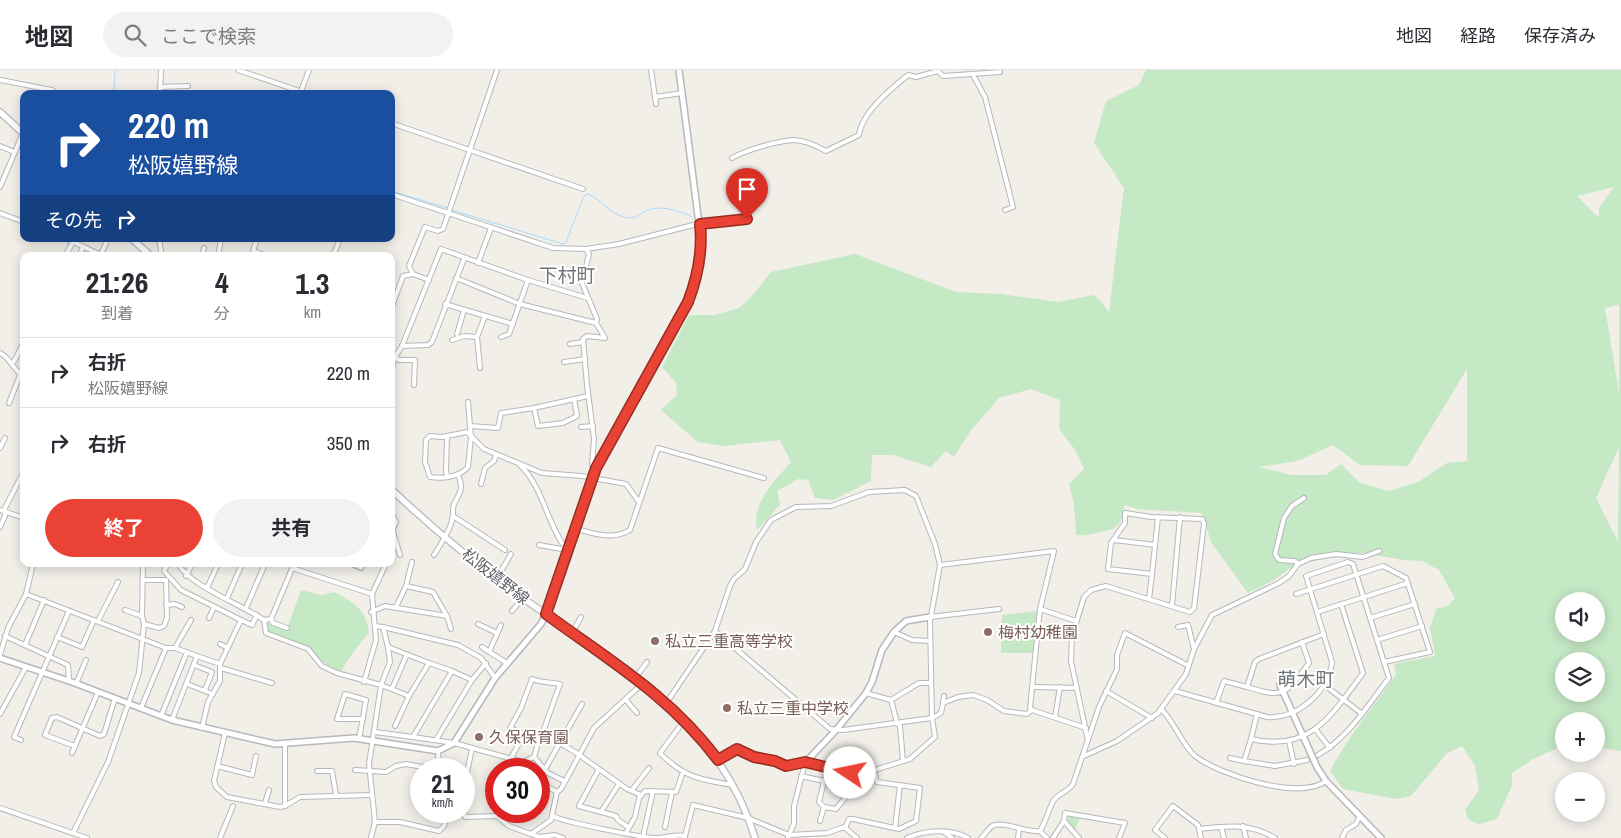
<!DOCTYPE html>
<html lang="ja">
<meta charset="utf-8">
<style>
:root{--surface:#fff;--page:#f2f2f3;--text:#2b2b33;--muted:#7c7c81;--line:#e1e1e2;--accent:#ea4335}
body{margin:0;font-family:"Archivo Narrow","Noto Sans JP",sans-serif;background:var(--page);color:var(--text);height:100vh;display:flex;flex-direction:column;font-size:19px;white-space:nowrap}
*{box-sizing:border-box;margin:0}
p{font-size:16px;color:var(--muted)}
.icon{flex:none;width:28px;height:28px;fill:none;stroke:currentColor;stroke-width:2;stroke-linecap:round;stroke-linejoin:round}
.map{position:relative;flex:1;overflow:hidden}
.panel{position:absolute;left:20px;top:182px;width:375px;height:315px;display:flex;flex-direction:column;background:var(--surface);border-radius:10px;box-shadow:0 2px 12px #0003}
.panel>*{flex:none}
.hud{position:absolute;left:20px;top:20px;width:375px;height:152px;border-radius:10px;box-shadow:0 2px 12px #0003;background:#1a4fa0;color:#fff;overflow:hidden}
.buttons{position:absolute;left:1555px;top:522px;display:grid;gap:10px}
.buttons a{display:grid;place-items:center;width:50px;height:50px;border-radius:50%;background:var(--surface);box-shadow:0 2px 12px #0003;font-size:25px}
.speed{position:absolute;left:410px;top:688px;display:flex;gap:10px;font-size:25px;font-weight:700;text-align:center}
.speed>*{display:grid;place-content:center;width:65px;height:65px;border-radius:50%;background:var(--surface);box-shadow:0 2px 12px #0003;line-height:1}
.speed small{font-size:12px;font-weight:400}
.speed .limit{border:8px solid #d22;background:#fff;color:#111}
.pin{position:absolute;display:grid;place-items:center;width:42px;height:42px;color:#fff;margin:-51px -21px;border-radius:50% 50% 50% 0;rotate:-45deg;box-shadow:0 0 5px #0007}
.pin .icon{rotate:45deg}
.me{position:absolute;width:55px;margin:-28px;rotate:281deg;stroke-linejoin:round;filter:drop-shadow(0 0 4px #0008)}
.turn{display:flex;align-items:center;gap:18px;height:105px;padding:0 25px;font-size:22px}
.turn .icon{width:65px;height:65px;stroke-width:2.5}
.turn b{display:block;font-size:35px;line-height:42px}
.then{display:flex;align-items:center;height:48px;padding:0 25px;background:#0003;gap:10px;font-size:19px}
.eta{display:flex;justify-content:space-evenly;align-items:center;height:85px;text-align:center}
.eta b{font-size:30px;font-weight:700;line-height:35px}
.action{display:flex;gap:10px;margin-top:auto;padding:10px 25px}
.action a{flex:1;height:58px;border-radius:30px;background:var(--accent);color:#fff;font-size:20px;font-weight:700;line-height:58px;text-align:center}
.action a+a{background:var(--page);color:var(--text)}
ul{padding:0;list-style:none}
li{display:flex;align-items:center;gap:15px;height:70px;padding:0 25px;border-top:1px solid var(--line)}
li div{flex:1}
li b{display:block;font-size:19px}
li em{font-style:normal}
header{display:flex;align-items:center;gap:30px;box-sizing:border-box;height:70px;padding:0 25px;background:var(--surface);border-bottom:1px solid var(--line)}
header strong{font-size:24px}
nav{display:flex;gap:28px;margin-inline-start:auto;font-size:18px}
.search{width:350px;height:45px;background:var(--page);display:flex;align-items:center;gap:12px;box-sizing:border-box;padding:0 18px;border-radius:28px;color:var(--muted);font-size:19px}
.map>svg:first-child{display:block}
.green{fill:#c5e8c5;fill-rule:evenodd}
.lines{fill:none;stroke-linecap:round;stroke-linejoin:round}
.stream{stroke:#aadaff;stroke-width:1}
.minor-casing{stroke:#b5b8bc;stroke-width:6}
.tertiary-casing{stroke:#b5b8bc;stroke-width:8}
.secondary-casing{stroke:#b6babf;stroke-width:8}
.minor{stroke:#fff;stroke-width:4}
.tertiary{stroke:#fff;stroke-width:5}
.secondary{stroke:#fff;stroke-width:5.5}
.route-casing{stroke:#982c22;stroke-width:12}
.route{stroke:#ea4335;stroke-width:9}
.education-dot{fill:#8d6e63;stroke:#fff;stroke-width:2}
.labels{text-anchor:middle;stroke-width:4;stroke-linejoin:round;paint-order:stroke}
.street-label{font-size:16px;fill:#5f6368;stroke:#fff}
.education-label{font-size:16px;fill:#785e54;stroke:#fff;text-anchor:start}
.quarter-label{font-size:19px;fill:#70757a;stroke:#fff}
</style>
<header>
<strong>地図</strong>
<div class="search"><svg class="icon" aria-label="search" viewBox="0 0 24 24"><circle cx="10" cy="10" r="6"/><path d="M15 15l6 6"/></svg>ここで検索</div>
<nav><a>地図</a><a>経路</a><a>保存済み</a></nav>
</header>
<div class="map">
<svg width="1621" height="768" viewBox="0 0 1621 768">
<rect width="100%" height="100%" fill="#f1efe8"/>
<!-- green -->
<g class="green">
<path d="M1146 0H1621V681L1596 677V651H1564V675L1533 689 1512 703V715L1497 749 1479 754 1468 749 1465 740 1479 720 1475 696 1462 676 1447 683 1411 726 1396 729 1343 719 1330 701C1348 666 1374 637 1396 604L1394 594 1435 586 1430 558 1436 539 1448 536 1455 528 1439 500 1422 491 1404 490 1364 483H1349L1293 496 1274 510 1248 523 1211 472 1202 443 1137 439 1124 435C1121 456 1120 458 1100 462 1092 464 1085 466 1076 465L1074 433 1069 414 1084 399 1076 381 1059 359 1060 330 1031 319 999 328 971 360 954 387 946 381 931 397 893 385H872L871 411 833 430 815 428 808 410 798 409 777 421 780 435 757 460C751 434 775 410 791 392L780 370 723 376 698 372 661 340 677 325 676 313 662 297 689 245H715L739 238 752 226 771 202 855 184 956 222 1001 224 1058 232 1093 225 1100 230 1109 242 1124 118 1094 73 1106 31 1139 15ZM1614 117 1599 138V148L1577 126ZM1619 235V323L1605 238ZM1467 299V391L1447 393 1418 412 1389 421 1360 413 1341 394 1326 405H1291L1259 397 1297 391 1333 375 1360 395 1408 396ZM1618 379H1619L1618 472 1596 428ZM1564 531H1596V564H1564ZM1564 591H1596V624H1564Z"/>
<path d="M301 520 322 525 334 522C354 533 365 538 369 562 362 572 342 594 342 603L316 588 311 579 267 562 266 554 269 553 287 559Z"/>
<polygon points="1037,541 1033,583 1001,583 1002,545"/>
<polygon points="1070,746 1080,748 1075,760 1066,750"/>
</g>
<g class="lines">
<!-- stream -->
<g class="stream">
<polyline points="115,0 114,22 116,24"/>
<polyline points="213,24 227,24"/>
<polyline points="391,121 448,138"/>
<path d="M452 140 563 174 566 172 584 126 588 124C601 129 610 144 624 147 634 150 638 145 646 141 660 134 679 141 692 147"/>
</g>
<!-- minor casing -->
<g class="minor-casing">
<g id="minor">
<polyline points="238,0 308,24"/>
<polyline points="651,0 655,27"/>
<polyline points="938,1 943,6 1000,2"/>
<polyline points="973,5 985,27 1013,137 1005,140"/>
<polyline points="0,10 52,20 58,24"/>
<polyline points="160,17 188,16"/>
<polyline points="160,24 161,0"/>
<polyline points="300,24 309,0"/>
<polyline points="656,34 655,27 682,23"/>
<polyline points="391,53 583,119"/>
<polyline points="0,76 14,82"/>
<path d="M732 88C746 80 777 71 793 70 804 70 817 76 826 81L859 65C862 42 891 19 908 5L916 7 938 1"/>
<polyline points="0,117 23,63"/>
<polyline points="391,124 553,178 586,179 619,174 705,152 747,149"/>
<polyline points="0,143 24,152"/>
<polyline points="67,169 101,185"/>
<polyline points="159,169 162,186"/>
<polyline points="257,169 253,181 267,186"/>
<polyline points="586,179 589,184 582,213 597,249 596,253 605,268 587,266 583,269 587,315 594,369 592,395 596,398"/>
<polyline points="65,186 73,172"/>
<polyline points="79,186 82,179"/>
<polyline points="100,186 108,169"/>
<polyline points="202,186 204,178"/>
<polyline points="218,186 221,169"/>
<polyline points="333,186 340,169"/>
<polyline points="464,189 432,272 428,275 402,276 441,179 528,210 587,228"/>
<polyline points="478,193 491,158"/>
<polyline points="573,198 585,202"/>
<polyline points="413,204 429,210"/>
<polyline points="456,208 520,234 596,253"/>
<polyline points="445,234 513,254"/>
<polyline points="391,239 403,206 413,204 409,196 425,157 438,161 443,159 497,0"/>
<polyline points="457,264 464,240"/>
<polyline points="501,267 509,264 528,210"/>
<polyline points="452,270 464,266 477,267"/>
<polyline points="570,274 583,272"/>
<polyline points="402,276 395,287 399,290 415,290 414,315"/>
<polyline points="391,282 395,287 391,301"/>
<path d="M0 283C11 288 13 301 24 306"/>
<polyline points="564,292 585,289"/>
<polyline points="12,293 15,290 24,271"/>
<polyline points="480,298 477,267 485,246"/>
<path d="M468 332 471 367 468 397C459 407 443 409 430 407L425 392 426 370 430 366 442 367 467 362 484 379 542 403 582 406 626 414 639 432"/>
<polyline points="9,333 20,305 24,302"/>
<polyline points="534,338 538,356 563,353 577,346 574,329"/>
<polyline points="470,356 498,358 501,343 534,338 588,326"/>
<polyline points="581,357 593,356"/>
<polyline points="447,366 446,402 448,407"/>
<polyline points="0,378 5,368"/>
<path d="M520 395C544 418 547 455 567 480L539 475"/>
<polyline points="481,414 485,398 494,391 496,385"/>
<polyline points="0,440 24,448"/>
<polyline points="391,443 396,452 391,463"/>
<polyline points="453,446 505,480"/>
<polyline points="0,457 5,446 5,438 24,401"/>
<path d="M574 458C592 463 612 471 630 460L658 378 764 408"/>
<polyline points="393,462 400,485"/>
<polyline points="391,469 394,477 391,483"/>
<polyline points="1114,470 1155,475"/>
<path d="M434 485C440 475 450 461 452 450 454 445 452 439 454 434 460 423 464 418 458 405"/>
<polyline points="168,494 164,501 181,520 241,550"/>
<path d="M178 494C192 517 239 533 264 550L266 563 308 579 322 596 337 603 381 615 369 694 375 752 371 768"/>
<polyline points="1298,494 1295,491 1279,490 1275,484 1284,448 1292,436 1304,428"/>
<polyline points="940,495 1054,481 1040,539 1030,638 1032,640"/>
<polyline points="292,498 372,524"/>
<polyline points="1152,504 1158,447"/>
<polyline points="186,506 192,494"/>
<polyline points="499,509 500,503 511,484"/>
<polyline points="144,510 166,510"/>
<polyline points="406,516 412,492"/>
<polyline points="207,518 218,494"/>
<polyline points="26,524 166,578 175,578 197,586 172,650"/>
<polyline points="1296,524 1383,496 1406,508 1430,582 1384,592"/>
<polyline points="227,528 242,494"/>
<polyline points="166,535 175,534 182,537"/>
<polyline points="1172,536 1180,447"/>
<polyline points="246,538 265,494"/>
<polyline points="1040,539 1076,551"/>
<polyline points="125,540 142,546"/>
<polyline points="512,541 523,528"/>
<polyline points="371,542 385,536 447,546 433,522 406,516 396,537"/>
<polyline points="1317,542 1408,513"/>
<polyline points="447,546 451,559"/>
<polyline points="930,547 999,539"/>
<polyline points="209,548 214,537"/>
<polyline points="1370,548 1415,534"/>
<polyline points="271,549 273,553 287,558"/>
<polyline points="264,550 271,549 294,494"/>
<polyline points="98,551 118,512"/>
<polyline points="144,554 159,558 164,556 167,548 166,511"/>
<polyline points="478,554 497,563"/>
<polyline points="375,556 383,557 388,577 429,593 409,626"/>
<polyline points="383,557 458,575 481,588 495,608"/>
<polyline points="1178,557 1188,555 1194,579"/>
<polyline points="715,561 830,659 843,660 932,648 941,643 943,633 958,627 973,625 987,630 1004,641 1027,644 1032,640"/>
<polyline points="894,562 912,570 930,571"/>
<polyline points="572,563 581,547"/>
<polyline points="5,566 68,595 69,611"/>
<polyline points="57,567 82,577 94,550"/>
<polyline points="1377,570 1422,556"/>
<path d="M1302 572 1309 593C1286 624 1285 629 1247 617L1255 592 1259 589 1324 564"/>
<polyline points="220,574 228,578"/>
<polyline points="25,575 44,530"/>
<polyline points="388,577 390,592 381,615 409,626 395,656"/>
<polyline points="482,577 508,594"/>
<polyline points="175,578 191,550"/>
<polyline points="489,582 501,555"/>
<polyline points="0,585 8,558 26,524 33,494"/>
<polyline points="197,586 220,594"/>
<polyline points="429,593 452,601 413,667 454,673 523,692 534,687 538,673 544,667 548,666 575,682 627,719 641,725"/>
<polyline points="194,595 212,602 205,620"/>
<polyline points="221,598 272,613"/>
<polyline points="452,601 472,610"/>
<polyline points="636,607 647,592"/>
<polyline points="364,612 376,570 372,524 386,494"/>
<polyline points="76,614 86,590"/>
<polyline points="187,614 213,624"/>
<polyline points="1323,614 1361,643"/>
<polyline points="1033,617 1077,618"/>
<polyline points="392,619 407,584"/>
<polyline points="1106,621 1152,648"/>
<path d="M1175 621 1267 647C1296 650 1329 622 1332 592L1306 506 1348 492 1353 494 1389 608C1368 635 1349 667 1318 685"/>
<polyline points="866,623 891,630 897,653 900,656 903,691"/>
<polyline points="626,630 637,643"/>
<polyline points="891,630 919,613 931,613"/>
<polyline points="667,632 715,561 730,516 734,509 745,499 756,472 771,450 796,437 831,436 869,422 905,420 916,426 935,474 940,495 930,552 932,648 935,667 910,689 868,702 850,703 805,693 794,736 794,753 788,768"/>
<polyline points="943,633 944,626"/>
<polyline points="1216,633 1224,611 1247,617"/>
<polyline points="141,638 166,578"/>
<path d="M1161 639C1175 652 1181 674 1195 686 1220 705 1299 731 1326 711"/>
<polyline points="1032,640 1086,658"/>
<polyline points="0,644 26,597"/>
<path d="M1257 644 1251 669C1310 683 1332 645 1363 603L1341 534"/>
<polyline points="161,646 187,582"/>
<polyline points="1055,647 1060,617"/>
<path d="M684 651 660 683C683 707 701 710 733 715"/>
<polyline points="202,658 208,632 220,611 220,594 241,550 252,555 257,545"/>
<polyline points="1316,660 1330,678"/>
<polyline points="375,662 413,667"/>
<polyline points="225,663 214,711 216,717 227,727 280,737 285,736 300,727 371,725"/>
<polyline points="359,669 366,630 345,624 337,649 363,649"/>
<polyline points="21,670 14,667 69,541"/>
<polyline points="436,670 472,610 486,593"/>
<polyline points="1088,671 1071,591 1072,566 1084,527 1091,520 1106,516 1190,542 1194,538 1204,454 1202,449 1151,447 1125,443 1125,453 1111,473 1108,499 1152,504 1149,529"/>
<polyline points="1289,671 1294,694"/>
<polyline points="285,674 285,736"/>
<polyline points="75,676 45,665 52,648 57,647 100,666 104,664 115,628"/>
<polyline points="438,681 439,699"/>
<polyline points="72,683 98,622"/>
<polyline points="1084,686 1117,671 1158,643 1186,604 1194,579 1212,545 1279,513 1289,506 1298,494 1311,488 1336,484 1363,487 1379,481"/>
<polyline points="534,687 548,703 564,711"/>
<path d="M511 688 522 668 521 663 510 658 521 638 532 609C541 613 550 612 560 614L544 659V667"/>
<polyline points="1230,688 1244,691 1251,669"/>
<polyline points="1244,691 1275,696 1307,690"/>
<polyline points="217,696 252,705 256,686"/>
<polyline points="545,699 582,634"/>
<polyline points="599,699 579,736 616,746 618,750 628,757"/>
<polyline points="355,700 386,702 396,696 406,694 434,699"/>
<polyline points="317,701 332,701 336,725"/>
<polyline points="801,706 824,711 827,704 836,705 849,713 865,718"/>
<polyline points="539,712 557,722"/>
<polyline points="464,718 472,678"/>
<polyline points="632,720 649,698"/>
<polyline points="265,733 269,720"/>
<polyline points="824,737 836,739 845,728 849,713"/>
<polyline points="0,738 87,768"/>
<polyline points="464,739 465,747 497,746 509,756 539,767 555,765 563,768"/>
<polyline points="601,742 619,714"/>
<path d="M553 746C563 752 640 767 655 768 666 768 674 764 685 766V768"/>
<polyline points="820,751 824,737 819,732 824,711"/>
<polyline points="1064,751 1079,768"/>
<polyline points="375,752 400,752 439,761 444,756 449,741"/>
<polyline points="1243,756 1246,768"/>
<polyline points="665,757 672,722"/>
<polyline points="1221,757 1224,768"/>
<polyline points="845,758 849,749 853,749 899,759 916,751 920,718 877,712 875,704"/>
<polyline points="895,758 900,715"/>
<path d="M1040 761C1046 752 1050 735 1054 730 1059 723 1068 722 1073 714L1099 637 1117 599V585L1125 563 1189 596"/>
<polyline points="1040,761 1047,768"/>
<polyline points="944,762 952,768"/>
<polyline points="73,763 108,692 139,603 144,554 142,546 143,494"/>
<polyline points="626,763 635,747 639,728 645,721 676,722 683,702"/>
<polyline points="531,764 551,750 557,722 561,719 594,658 643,613"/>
<polyline points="685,766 693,735 748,748 789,765 827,763 844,757 857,768"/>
<polyline points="643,767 653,721"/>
<polyline points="220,768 233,736"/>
<path d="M907 768C925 760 951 758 968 768"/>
<path d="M981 768C985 765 988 759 992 756 1002 750 1027 763 1040 761"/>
<polyline points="1018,768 1019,760"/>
<polyline points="1053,768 1064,751 1065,743 1125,753 1119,768"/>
<polyline points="1165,768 1155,760 1173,736 1198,755 1199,759"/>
<path d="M1201 768 1199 759C1227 756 1250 753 1275 768"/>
<polyline points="1342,768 1346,760 1356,754 1360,745"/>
</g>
</g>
<!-- tertiary casing -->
<g class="tertiary-casing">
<g id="tertiary">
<polyline points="354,494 361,497 362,494"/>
<polyline points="0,588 72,612 172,650 275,674 354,668 438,681 454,673 495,608 541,554 550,536 570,470 596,398 665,276 696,211 701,169 679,0"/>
<polyline points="1280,615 1317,697 1326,711 1381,768"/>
<polyline points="718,690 737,679 786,696 805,693 836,660 866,623 872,612 882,580 894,562 906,551 930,547"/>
</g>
</g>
<!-- secondary casing -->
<g class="secondary-casing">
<g id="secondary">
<polyline points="0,42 24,64"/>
<polyline points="132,169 151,186"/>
<path d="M391 419C432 458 477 495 523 528 617 596 719 648 755 768"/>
</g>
</g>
<!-- minor -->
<use href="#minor" class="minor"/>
<!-- tertiary -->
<use href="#tertiary" class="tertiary"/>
<!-- secondary -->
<use href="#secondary" class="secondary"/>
</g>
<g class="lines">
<!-- route casing -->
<g class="route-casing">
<path id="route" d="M747 149 700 154C703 182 698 206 688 232L596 398 546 544C610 591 669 625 718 690L737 679 754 687 775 691 786 696 805 692 850 703"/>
</g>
<!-- route -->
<use href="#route" class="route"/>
</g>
<!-- markers -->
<g class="education-dot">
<circle cx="988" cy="562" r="5"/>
<circle cx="655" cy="571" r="5"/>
<circle cx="727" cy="638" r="5"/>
<circle cx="479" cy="667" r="5"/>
</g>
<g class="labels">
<!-- street labels -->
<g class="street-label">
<text transform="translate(496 506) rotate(38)" y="6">松阪嬉野線</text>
</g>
<!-- education labels -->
<g class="education-label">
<text x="998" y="568">梅村幼稚園</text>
<text x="665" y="577">私立三重高等学校</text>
<text x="737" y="644">私立三重中学校</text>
<text x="489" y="673">久保保育園</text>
</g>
<!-- quarter labels -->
<g class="quarter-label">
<text x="567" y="212">下村町</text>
<text x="1306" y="616">萌木町</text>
</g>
</g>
</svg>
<div class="buttons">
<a><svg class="icon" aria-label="sound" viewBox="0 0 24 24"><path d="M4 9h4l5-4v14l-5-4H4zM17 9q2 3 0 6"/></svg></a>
<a><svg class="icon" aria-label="layers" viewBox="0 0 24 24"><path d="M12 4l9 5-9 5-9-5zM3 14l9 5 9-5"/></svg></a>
<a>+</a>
<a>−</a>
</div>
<div class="speed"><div>21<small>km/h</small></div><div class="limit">30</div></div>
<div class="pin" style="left:747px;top:149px;background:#d93025"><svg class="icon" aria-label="arrive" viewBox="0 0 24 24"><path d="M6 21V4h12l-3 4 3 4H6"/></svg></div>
<svg class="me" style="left:850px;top:703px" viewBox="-20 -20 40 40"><circle r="19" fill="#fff"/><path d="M0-13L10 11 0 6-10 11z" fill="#ea4335"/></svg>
<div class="hud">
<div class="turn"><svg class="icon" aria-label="right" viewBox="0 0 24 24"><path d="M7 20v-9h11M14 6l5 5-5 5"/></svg><div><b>220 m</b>松阪嬉野線</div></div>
<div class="then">その先<svg class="icon" aria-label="right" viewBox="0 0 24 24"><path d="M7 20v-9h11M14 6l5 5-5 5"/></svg></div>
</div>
<section class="panel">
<div class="eta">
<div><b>21:26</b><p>到着</p></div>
<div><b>4</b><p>分</p></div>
<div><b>1.3</b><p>km</p></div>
</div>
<ul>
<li><svg class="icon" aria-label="right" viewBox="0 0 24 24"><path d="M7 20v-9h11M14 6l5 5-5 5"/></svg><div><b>右折</b><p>松阪嬉野線</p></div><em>220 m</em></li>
<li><svg class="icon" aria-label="right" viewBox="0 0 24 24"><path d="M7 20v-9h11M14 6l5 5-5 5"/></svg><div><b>右折</b></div><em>350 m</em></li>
</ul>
<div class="action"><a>終了</a><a>共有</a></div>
</section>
</div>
